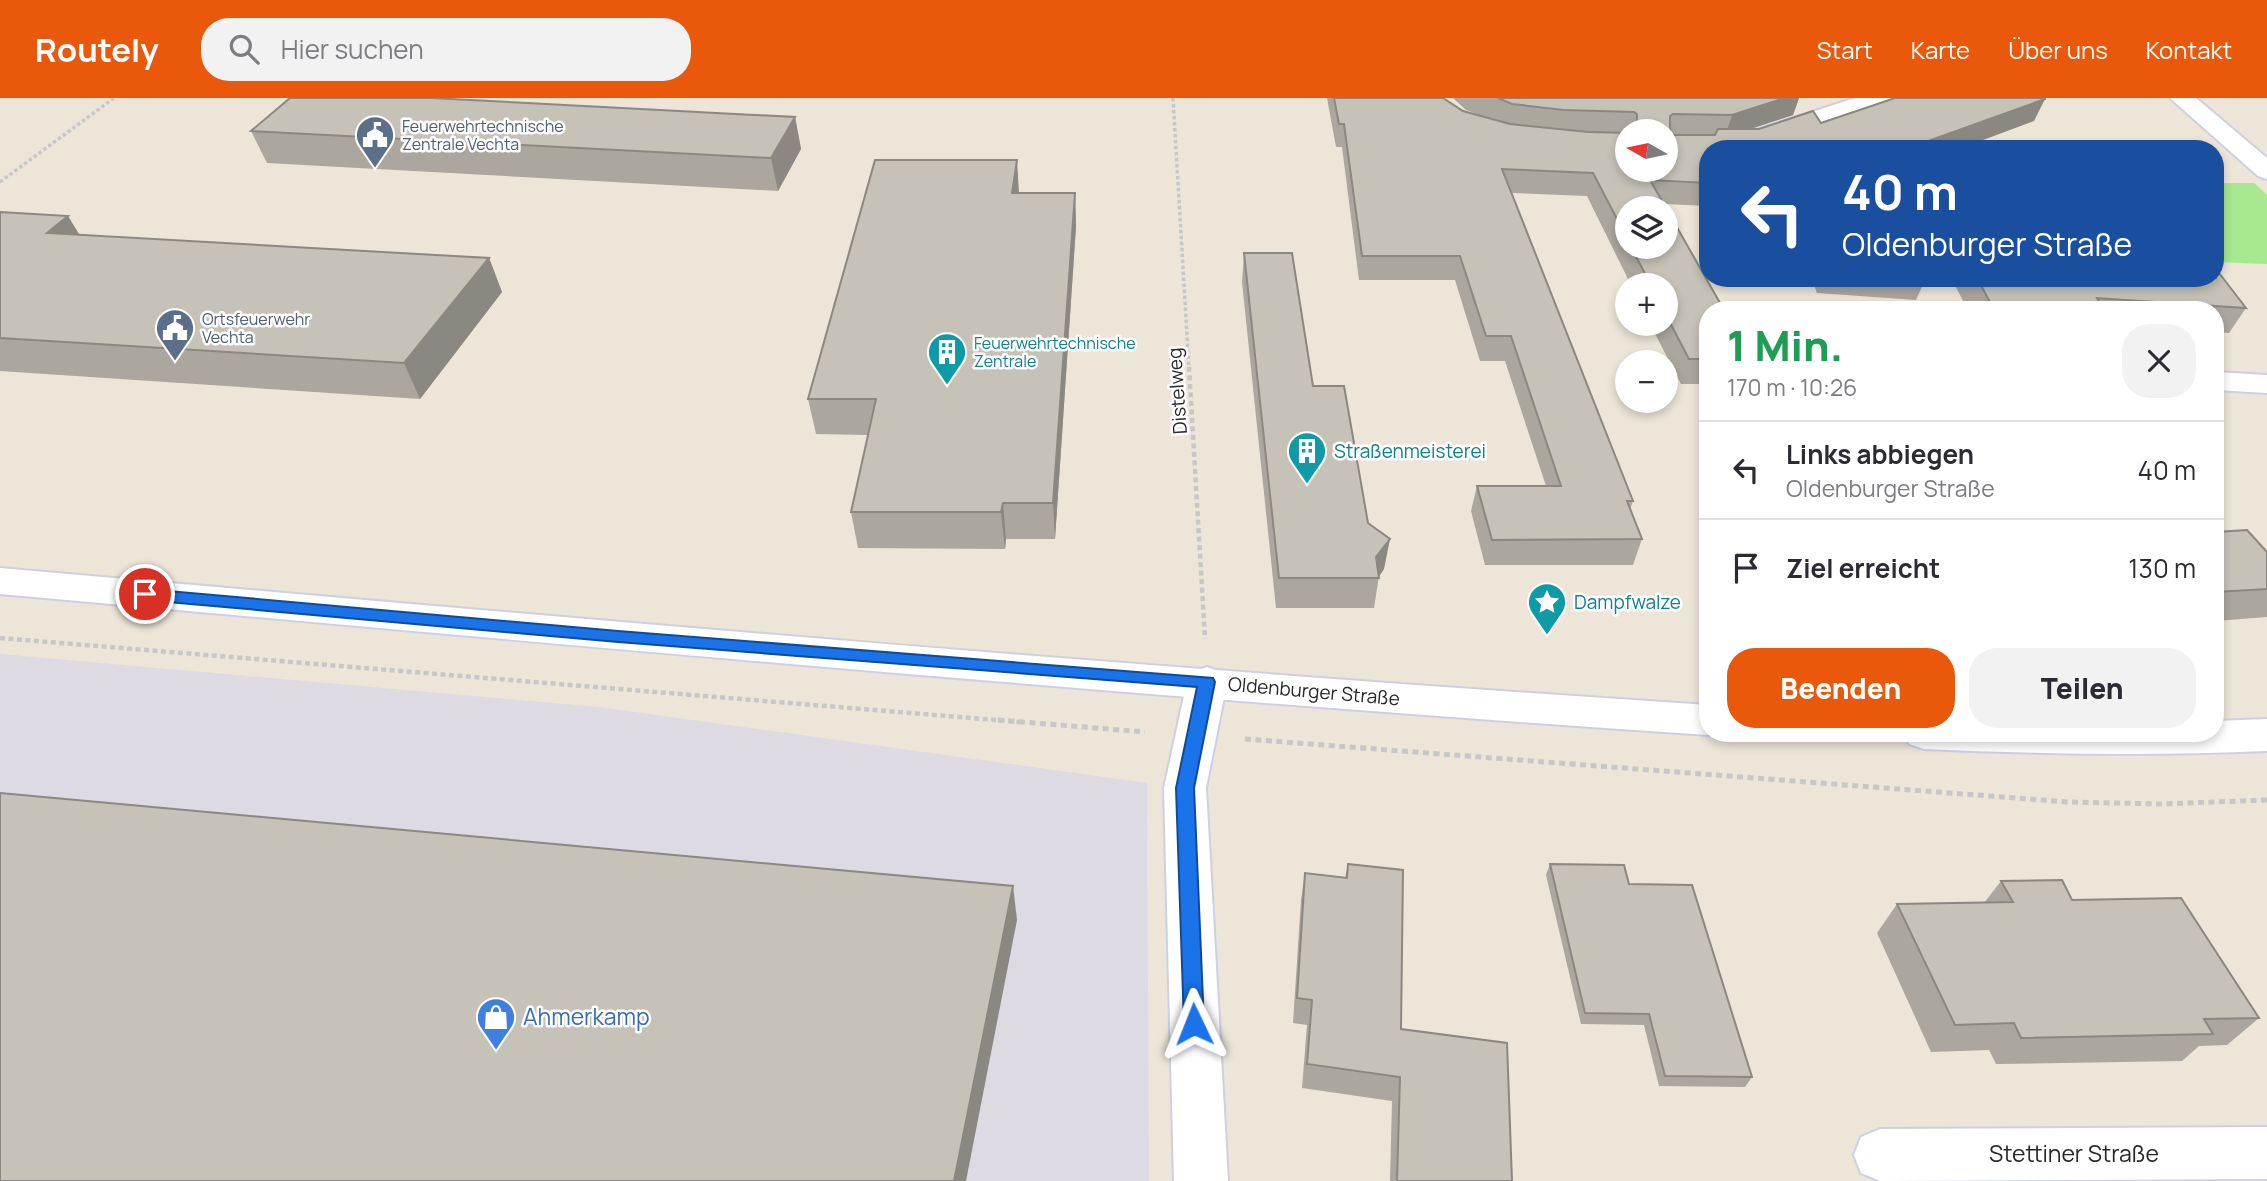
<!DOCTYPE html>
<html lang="de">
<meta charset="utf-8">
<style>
:root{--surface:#fff;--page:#f2f2f3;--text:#2b2b33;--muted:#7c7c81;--line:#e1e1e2;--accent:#ea580c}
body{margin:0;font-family:Manrope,sans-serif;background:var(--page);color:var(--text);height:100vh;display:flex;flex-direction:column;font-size:26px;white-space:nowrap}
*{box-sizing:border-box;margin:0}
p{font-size:23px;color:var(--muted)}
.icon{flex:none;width:38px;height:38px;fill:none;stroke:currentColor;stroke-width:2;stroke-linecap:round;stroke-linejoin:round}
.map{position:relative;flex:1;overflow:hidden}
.panel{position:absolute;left:1699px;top:203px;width:525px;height:441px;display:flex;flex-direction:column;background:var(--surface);border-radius:28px;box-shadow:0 4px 10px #0003}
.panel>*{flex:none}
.top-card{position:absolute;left:1699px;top:42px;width:525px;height:147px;border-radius:28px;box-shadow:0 4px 10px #0003;background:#1a4fa0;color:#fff;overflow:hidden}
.needle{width:46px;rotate:279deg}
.fabs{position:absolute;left:1615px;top:21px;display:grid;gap:14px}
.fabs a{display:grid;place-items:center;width:63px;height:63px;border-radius:50%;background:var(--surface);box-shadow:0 4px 10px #0003;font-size:35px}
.pin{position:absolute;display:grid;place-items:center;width:60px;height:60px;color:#fff;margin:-30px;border:4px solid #fff;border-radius:50%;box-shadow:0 2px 7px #0007}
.me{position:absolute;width:77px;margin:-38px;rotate:358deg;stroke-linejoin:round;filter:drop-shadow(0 0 5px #0008)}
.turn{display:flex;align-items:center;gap:24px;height:147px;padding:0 28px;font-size:32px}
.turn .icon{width:91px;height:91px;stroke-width:2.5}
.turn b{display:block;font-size:49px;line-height:60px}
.round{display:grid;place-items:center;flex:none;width:74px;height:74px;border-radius:28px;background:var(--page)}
.headline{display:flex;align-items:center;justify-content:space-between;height:119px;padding:0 28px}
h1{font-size:42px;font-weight:800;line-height:52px;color:#1e9e55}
.cta{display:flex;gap:14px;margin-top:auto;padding:14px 28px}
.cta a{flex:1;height:80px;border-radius:28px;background:var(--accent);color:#fff;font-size:28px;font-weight:800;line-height:80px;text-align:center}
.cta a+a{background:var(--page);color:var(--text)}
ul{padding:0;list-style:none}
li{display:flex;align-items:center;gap:21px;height:98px;padding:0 28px;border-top:2px solid var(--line)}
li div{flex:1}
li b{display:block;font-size:26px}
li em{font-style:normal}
header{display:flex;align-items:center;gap:42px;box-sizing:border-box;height:98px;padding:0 35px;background:var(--accent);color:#fff}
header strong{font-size:33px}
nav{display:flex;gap:38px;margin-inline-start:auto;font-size:24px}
.search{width:490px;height:63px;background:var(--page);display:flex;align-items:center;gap:18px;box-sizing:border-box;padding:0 24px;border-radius:28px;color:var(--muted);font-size:26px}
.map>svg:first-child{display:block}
.industrial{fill:#dddae3}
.green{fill:#a8e88f}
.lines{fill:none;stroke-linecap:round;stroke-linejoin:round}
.minor-casing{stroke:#cdd0e3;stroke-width:4}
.secondary-casing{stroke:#cdd0e3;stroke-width:4}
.path-far2{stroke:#c7c7c7;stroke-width:3.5;stroke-dasharray:3.5 2.5;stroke-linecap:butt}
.path-far1{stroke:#c7c7c7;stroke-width:4.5;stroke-dasharray:5 3.5;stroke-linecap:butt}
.path{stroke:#c7c7c7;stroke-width:5;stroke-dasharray:6 4.5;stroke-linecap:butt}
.minor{fill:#fff;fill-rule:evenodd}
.secondary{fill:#fff;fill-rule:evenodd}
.wall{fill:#aba79e;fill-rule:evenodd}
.shaded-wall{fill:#8b8881}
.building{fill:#c7c2b8;stroke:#8b8881;stroke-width:2}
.route{fill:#1a73e8;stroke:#114b97;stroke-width:2}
.labels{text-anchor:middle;stroke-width:5;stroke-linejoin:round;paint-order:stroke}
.far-service-label{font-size:16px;fill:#4e5e75;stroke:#fff;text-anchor:start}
.far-culture-label{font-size:16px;fill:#0d838f;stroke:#fff;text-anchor:start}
.street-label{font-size:19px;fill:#282828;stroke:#fff}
.culture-label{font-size:19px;fill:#0d838f;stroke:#fff;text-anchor:start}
.near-shop-label{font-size:23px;fill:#366cbe;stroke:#fff;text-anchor:start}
.near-street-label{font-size:23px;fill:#282828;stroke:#fff}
</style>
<header>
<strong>Routely</strong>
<div class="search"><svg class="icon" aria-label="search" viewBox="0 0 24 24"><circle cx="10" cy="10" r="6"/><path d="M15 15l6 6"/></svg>Hier suchen</div>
<nav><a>Start</a><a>Karte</a><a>Über uns</a><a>Kontakt</a></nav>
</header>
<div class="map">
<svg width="2267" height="1083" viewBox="0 0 2267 1083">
<rect width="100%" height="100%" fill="#ece5d8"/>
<!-- industrial -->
<polygon class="industrial" points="0,556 599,609 1147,685 1149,1083 0,1083"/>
<!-- green -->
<polygon class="green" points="2216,85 2254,85 2267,97 2267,166 2216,164"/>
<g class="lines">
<!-- minor casing -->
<g class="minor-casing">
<g id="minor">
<polygon points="1855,0 1891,0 1887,5 1750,51 1708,51 1708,57 1666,57 1666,41 1725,42"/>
<polygon points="2170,0 2196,0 2267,60 2267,81 2258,78"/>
<polygon points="2216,274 2267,277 2267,295 2216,292"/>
<polygon points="1207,569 1221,574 1227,584 1206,690 1228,1083 1174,1083 1164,690 1187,584 1193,574"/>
<polygon points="2267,1029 2267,1081 1880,1083 1861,1075 1854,1057 1861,1039 1880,1031"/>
</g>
</g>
<!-- secondary casing -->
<g class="secondary-casing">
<g id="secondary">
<path d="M0 470C569 520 1138 570 1708 607V635H1715L1708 637C1138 599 569 547 0 496Z"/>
<path d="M2267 621V653C2153 658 2038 656 1924 651L1909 646 1904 635H2216V623Z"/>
</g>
</g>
<!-- path-far2 -->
<g class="path-far2">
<polyline points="1173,0 1189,271"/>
<polyline points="0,84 114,0"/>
</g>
<!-- path-far1 -->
<g class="path-far1">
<polyline points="1189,269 1205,541"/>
<polyline points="0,540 1020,624"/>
</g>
<!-- path -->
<g class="path">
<polyline points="998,622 1145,634"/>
<polyline points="1245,641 2068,704 2161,706 2267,702"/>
</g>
<!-- minor -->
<use href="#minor" class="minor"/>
<!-- secondary -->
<use href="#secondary" class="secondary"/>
</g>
<!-- wall -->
<g class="wall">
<path d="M1327 0H1443L1463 13 1485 19 1466 12 1453 0H1799L1793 17 1751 31 1821 25 2034 23 1708 51V108L1664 106 1628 110V149H1666L1708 212V286H1681L1650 226H1666V187H1631L1587 98 1511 95 1633 403 1630 411 1642 441 1633 467H1485L1471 413 1477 388H1546L1505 263H1480L1455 182H1359L1342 49H1336ZM1628 33H1666L1628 72Z"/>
<polygon points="795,19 801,51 778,93 267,65 251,33"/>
<polygon points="1019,95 1075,95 1076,128 1055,441 1006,441 1005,451 858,450 851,414 868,337 816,336 808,301"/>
<polygon points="0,114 80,137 489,160 502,194 420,301 0,273"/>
<polygon points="1244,155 1313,288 1368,425 1384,471 1379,478 1374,510 1276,510 1242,184"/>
<polygon points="1811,180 1926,180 1916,202 1817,195"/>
<polygon points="1951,180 2216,180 2246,210 2229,235 2216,234 2216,212 1968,212"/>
<polygon points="2216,434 2267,454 2267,519 2216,523"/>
<polygon points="1348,766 1401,931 1512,1083 1390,1083 1392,1003 1302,990 1307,927 1293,925 1301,802 1305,775 1345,780"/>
<polygon points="1550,766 1629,786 1752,979 1745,989 1659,988 1644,927 1581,926 1546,777"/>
<polygon points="2001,783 2072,802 2259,920 2227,947 2199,948 2182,963 1996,966 1989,952 1931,954 1877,835 1897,806 1984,805"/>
</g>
<!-- shaded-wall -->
<g class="shaded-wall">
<polygon points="1785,0 1799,0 1793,17 1725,39 1732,17"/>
<polygon points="2045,1 2034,23 1959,51 1906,51"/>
<polygon points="795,19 801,51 778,93 771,60"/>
<polygon points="1017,62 1019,95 1012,95"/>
<polygon points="1075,95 1076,128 1055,441 1053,405"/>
<polygon points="68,118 89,152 47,135"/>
<polygon points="489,160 502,194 420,301 404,265"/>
<polygon points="1003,405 1006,441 1005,451 1001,414"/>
<polygon points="1390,441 1384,471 1378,480 1376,459"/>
<polygon points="1013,788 1017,822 966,1083 954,1083"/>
</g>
<!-- building -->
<g class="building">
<polygon points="290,0 431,0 795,19 771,60 251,33"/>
<polygon points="1334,0 1443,0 1463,13 1510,26 1588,34 1628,35 1628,72 1666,72 1666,33 1636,33 1637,32 1637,16 1634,14 1564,12 1512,6 1498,0 1785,0 1732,17 1673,16 1670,18 1670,34 1673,37 1715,37 1718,31 1759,31 1813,13 1821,25 1895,0 2045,0 2045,1 1906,51 1708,51 1708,85 1650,82 1666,110 1628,110 1628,142 1593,75 1502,71 1633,403 1627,403 1642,441 1492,442 1477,388 1561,388 1511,238 1486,238 1460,158 1362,158 1344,26 1339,26"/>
<polygon points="875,62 1017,62 1012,95 1075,95 1053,405 1003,405 1001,414 851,414 876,301 808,301"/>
<polygon points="1666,110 1724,212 1708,212 1708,261 1689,261 1666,217 1666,187 1651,187 1631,149 1666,149"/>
<polygon points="0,114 68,118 47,135 489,160 404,265 0,240"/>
<polygon points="1244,155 1292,155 1313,288 1344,288 1368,425 1390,441 1376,459 1379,480 1279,480"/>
<polygon points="2216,171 2246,210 2097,200 2104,212 2079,212 1991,206 1977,180 2216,180"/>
<polygon points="2247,432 2267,454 2267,491 2216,494 2216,434"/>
<polygon points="0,695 1013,788 954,1083 0,1083"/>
<polygon points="1348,766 1403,772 1401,931 1507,945 1512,1083 1397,1083 1400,979 1307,966 1312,902 1297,900 1305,775 1347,780"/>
<polygon points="1550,766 1624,767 1629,786 1692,787 1752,979 1665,978 1649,916 1585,915"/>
<polygon points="2062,782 2072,802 2181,800 2259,920 2204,921 2213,936 2021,940 2014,925 1955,927 1897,806 2013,804 2001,783"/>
</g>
<!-- route -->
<polygon class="route" points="145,491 618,533 1213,580 1215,584 1194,690 1204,926 1202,932 1194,935 1187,932 1184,926 1176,690 1197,589 618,544 145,502 137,496"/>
<!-- icons -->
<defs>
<g id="civic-pin" transform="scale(2.0125)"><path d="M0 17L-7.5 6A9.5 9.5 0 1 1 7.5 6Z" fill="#5c6f8a" stroke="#fff"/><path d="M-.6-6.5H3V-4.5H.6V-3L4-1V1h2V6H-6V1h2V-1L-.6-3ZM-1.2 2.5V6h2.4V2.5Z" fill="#fff"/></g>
<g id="building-pin" transform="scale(2.0125)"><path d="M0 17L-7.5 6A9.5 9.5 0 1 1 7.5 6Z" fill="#0f9aa8" stroke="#fff"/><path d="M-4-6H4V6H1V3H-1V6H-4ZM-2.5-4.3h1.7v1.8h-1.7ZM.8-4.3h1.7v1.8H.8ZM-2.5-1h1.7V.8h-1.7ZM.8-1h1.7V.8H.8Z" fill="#fff"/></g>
<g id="sight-pin" transform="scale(2.0125)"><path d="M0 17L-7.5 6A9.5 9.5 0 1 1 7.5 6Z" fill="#0f9aa8" stroke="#fff"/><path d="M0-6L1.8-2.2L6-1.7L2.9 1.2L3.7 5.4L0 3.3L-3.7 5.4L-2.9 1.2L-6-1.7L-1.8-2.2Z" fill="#fff"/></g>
<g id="shop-pin" transform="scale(2.0125)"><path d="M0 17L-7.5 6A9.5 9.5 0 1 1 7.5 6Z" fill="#3f7fe0" stroke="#fff"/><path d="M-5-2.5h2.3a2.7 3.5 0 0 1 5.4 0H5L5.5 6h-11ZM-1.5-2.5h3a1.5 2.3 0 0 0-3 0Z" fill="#fff"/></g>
</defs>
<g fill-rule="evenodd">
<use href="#civic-pin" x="375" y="37"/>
<use href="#civic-pin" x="175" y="230"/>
<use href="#building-pin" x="947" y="254"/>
<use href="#building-pin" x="1307" y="353"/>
<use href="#sight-pin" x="1547" y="504"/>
<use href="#shop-pin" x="496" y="919"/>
</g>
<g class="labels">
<!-- far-service labels -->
<g class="far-service-label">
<text x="402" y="34">Feuerwehrtechnische<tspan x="402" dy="18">Zentrale Vechta</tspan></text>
<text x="202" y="227">Ortsfeuerwehr<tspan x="202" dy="18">Vechta</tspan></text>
</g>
<!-- far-culture labels -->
<g class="far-culture-label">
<text x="974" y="251">Feuerwehrtechnische<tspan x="974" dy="18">Zentrale</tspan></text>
</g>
<!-- street labels -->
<g class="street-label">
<text transform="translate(1177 293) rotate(-94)" y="7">Distelweg</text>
<text transform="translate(1314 593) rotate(5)" y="7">Oldenburger Straße</text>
</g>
<!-- culture labels -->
<g class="culture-label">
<text x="1334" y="360">Straßenmeisterei</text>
<text x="1574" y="511">Dampfwalze</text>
</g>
<!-- near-shop labels -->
<g class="near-shop-label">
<text x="523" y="927">Ahmerkamp</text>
</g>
<!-- near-street labels -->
<g class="near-street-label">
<text x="2074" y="1064">Stettiner Straße</text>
</g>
</g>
</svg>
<div class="fabs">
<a><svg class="needle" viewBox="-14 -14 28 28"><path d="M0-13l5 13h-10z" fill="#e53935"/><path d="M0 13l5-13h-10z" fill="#7c7c81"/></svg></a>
<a><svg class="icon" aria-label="layers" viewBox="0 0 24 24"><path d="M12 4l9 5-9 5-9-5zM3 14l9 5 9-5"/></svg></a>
<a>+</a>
<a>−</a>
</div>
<div class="pin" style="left:145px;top:496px;background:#d93025"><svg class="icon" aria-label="arrive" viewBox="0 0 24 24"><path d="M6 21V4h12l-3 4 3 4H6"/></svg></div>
<svg class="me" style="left:1194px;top:926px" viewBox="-20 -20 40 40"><path d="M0-17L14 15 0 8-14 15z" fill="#1a73e8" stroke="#fff" stroke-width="4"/></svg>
<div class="top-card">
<div class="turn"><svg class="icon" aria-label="left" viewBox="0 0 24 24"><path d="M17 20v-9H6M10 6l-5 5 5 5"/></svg><div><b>40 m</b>Oldenburger Straße</div></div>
</div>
<section class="panel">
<div class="headline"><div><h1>1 Min.</h1><p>170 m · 10:26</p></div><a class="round"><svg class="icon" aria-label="close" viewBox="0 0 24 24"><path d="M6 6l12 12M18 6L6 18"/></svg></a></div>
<ul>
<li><svg class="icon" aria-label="left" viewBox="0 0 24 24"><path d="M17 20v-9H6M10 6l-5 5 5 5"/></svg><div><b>Links abbiegen</b><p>Oldenburger Straße</p></div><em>40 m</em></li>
<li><svg class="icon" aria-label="arrive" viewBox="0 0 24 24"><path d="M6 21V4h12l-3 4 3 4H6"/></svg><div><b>Ziel erreicht</b></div><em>130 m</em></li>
</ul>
<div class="cta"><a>Beenden</a><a>Teilen</a></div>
</section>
</div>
